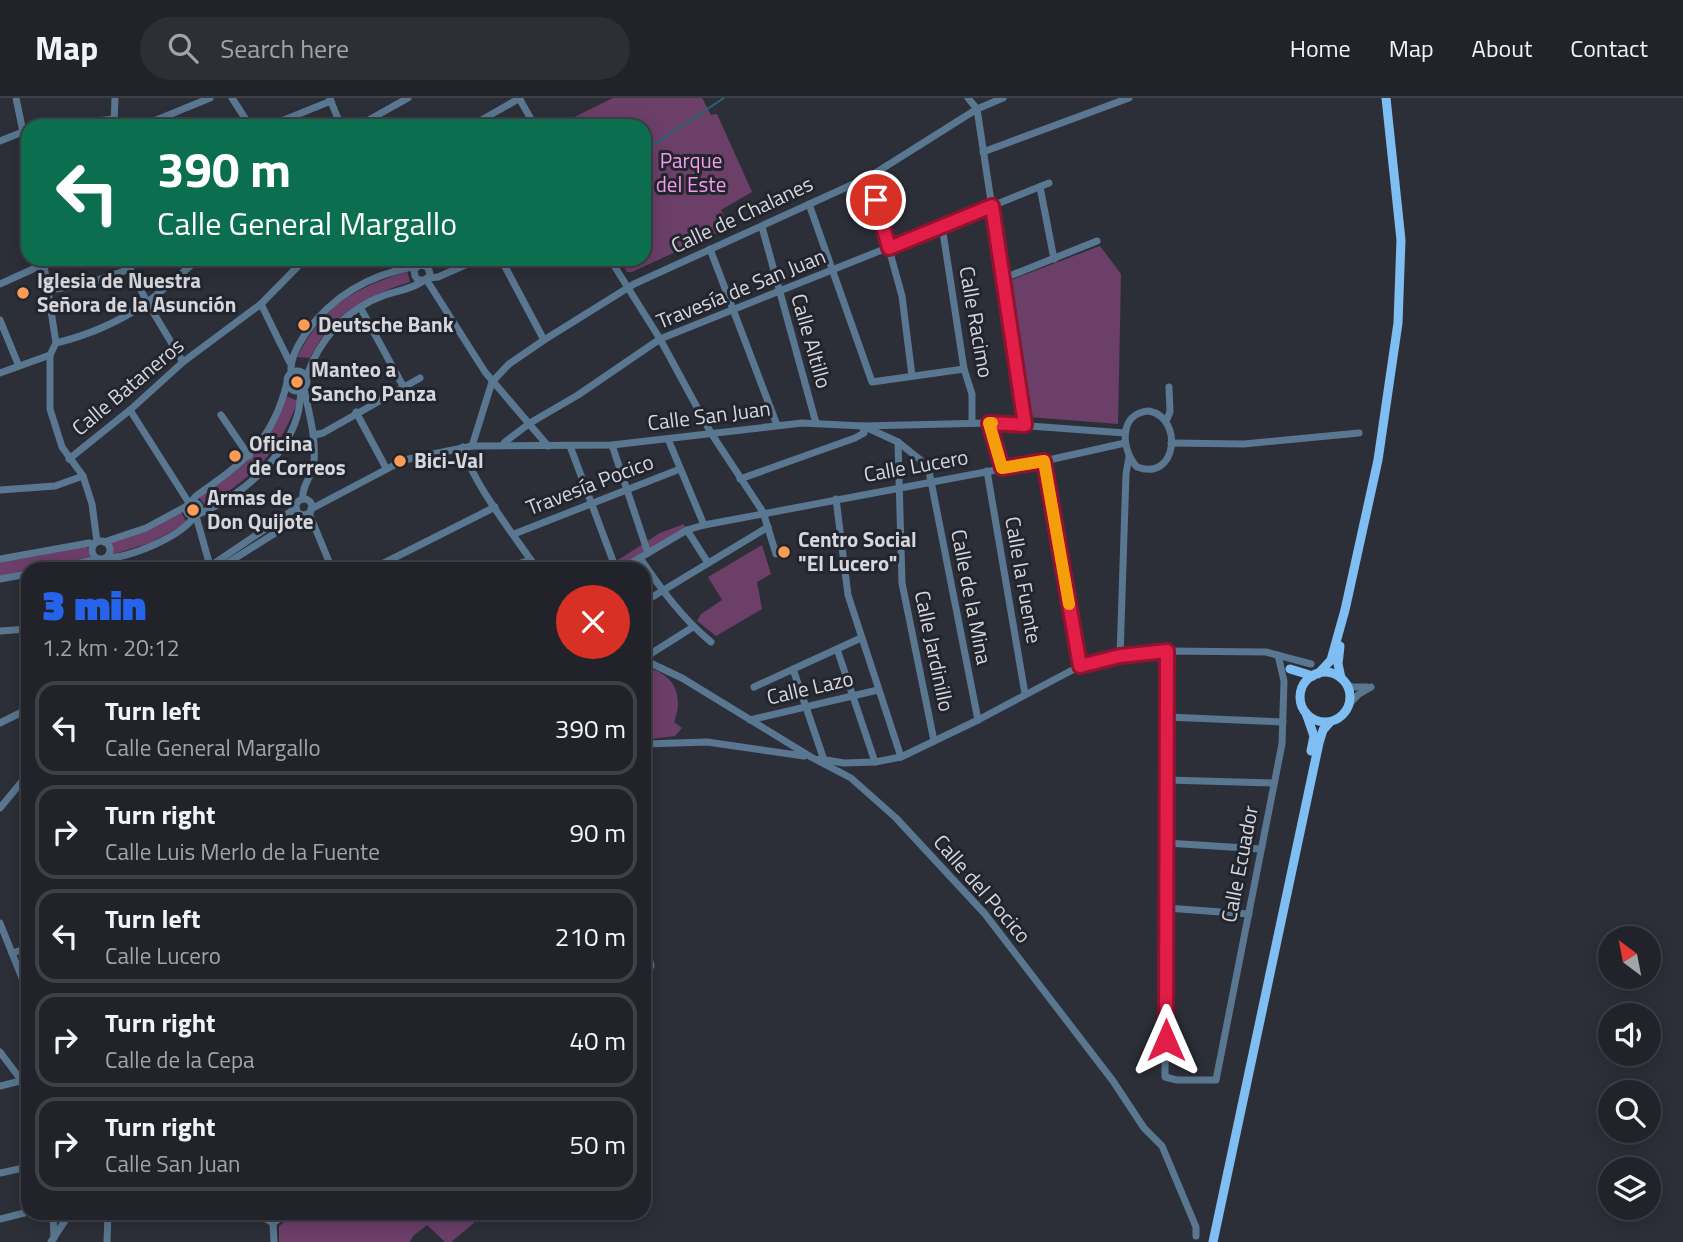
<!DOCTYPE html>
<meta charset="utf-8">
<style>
:root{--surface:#22232a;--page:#2e2f36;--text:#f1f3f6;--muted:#a2a4a8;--line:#3f4047;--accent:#2563eb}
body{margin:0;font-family:"Titillium Web",sans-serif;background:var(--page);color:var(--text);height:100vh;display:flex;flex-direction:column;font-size:26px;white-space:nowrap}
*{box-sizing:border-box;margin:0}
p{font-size:23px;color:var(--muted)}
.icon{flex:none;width:38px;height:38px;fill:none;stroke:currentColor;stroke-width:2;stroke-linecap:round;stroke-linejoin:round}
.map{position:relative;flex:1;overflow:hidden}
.side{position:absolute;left:21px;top:464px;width:630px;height:658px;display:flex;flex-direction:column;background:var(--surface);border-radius:21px;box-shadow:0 4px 18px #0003,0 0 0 2px var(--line)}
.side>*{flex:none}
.banner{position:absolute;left:21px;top:21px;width:630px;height:147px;border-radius:21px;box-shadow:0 4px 18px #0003,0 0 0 2px var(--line);background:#0b6e4f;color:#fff;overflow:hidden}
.needle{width:46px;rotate:328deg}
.tools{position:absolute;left:1598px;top:828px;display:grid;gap:14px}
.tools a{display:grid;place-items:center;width:63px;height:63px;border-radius:50%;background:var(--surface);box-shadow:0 4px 18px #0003,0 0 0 2px var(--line);font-size:35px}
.pin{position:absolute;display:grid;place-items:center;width:60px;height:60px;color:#fff;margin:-30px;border:4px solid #fff;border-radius:50%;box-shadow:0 2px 7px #0007}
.me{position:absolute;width:77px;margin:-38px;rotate:0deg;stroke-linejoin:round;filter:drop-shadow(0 0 5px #0008)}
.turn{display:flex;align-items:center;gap:24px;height:147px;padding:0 21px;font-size:32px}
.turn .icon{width:91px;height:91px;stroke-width:2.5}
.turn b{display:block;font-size:49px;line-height:60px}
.round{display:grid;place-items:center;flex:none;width:74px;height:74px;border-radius:37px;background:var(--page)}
.summary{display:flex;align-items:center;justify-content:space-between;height:119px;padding:0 21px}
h1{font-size:42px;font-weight:800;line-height:52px;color:var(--accent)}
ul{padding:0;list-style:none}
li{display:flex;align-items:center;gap:21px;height:94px;margin:0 14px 10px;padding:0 7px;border:4px solid var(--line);border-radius:21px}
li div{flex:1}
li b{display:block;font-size:26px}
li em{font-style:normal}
header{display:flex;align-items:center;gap:42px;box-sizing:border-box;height:98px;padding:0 35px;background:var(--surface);border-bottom:2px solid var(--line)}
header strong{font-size:33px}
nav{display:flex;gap:38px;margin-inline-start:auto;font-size:24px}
.search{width:490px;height:63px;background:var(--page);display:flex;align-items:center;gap:18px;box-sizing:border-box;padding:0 24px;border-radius:38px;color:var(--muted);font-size:26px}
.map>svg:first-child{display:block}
.green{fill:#6c3f69}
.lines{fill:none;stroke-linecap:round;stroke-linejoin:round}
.stream{stroke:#236675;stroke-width:2}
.minor{stroke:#597790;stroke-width:7}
.major{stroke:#7fbef2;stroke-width:9}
.route-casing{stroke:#92132f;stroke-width:18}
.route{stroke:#e11d48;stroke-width:12}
.slow{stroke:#f59e0b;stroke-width:12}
.poi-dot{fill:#fd9c55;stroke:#23252e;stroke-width:2.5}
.labels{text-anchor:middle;stroke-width:6;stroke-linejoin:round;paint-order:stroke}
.park-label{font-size:21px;fill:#f59cee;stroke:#23252e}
.street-label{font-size:21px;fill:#d6d7dd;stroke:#23252e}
.poi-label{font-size:21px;font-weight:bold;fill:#d6d7dd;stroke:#23252e;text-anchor:start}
</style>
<header>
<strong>Map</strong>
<div class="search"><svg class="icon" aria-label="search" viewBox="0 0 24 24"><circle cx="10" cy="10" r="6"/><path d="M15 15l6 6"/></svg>Search here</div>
<nav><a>Home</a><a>Map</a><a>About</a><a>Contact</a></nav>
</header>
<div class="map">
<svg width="1683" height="1144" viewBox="0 0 1683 1144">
<rect width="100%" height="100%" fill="#2d2f38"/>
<!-- green -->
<g class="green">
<polygon points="613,0 702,0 711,17 717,16 752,94 721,112 730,129 632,174 627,174 620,161 644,161 644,28 556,28"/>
<polygon points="1100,148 1121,176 1118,326 1029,319 1008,183"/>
<path d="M407 173 410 184C365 198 332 216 310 260L297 259C325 206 352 192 407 173Z"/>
<path d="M286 298 298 303C275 361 255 375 206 409L199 399C246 367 266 354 286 298Z"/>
<polygon points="181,414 187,425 150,445 111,457 113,451 109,444"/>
<polygon points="684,426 686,433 626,471 604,471 660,435"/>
<polygon points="762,447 771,476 757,484 762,511 716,538 697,523 701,516 722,502 708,479"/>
<polygon points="87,448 91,462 42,471 28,471 28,473 0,478 0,464"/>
<path d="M644 569C673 574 685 597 674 624L682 630 675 638 644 642Z"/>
<polygon points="296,1115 465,1115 474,1125 451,1144 445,1144 427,1127 413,1138 410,1144 279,1144 279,1128"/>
</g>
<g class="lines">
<!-- stream -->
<polyline class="stream" points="644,53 724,0"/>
<!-- minor -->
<g class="minor">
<polyline points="16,0 28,58"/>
<polyline points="232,0 250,28"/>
<polyline points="519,0 535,28"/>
<polyline points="968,0 977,11 1003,0"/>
<polyline points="330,1 341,28"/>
<polyline points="55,28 114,21"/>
<polyline points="114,28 115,0"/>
<polyline points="124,28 154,23 210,0"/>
<polyline points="269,28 331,3"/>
<polyline points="358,28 408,0"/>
<polyline points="471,28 520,0"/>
<polyline points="0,43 25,33"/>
<polyline points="983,54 1129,0"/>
<polyline points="869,79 902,198 912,278"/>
<polyline points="1040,89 1054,161"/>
<polyline points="809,106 872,284 964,271"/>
<polyline points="942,128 964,271 972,296 972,325"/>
<polyline points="762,129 816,325"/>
<polyline points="710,151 777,327"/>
<polyline points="125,161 147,204 183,264"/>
<polyline points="501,161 544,242"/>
<polyline points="610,161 660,241 711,335 763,414 776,456"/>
<polyline points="428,180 438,179 479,161"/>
<polyline points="426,181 485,274 548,348"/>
<polyline points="1002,181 1097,143"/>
<polyline points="0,186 44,166"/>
<polyline points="48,192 83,187 130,171"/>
<polyline points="261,206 290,265"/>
<polyline points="360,209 403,288"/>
<polyline points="0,222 18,266"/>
<path d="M56 245C89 237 117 225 145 206 164 192 181 175 199 161"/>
<polyline points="50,257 50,311 62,349 83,378 92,406 97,444"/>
<circle cx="297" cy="283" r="10"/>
<polyline points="0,275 50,257 56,245 43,161"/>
<path d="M291 275C290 260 298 247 306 235 333 197 371 176 417 168"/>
<path d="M306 280C319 241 346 211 385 197 398 193 415 190 426 181 432 177 430 173 426 168L419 167 414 172 415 178 418 182H424"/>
<polyline points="130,312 189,405"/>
<path d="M1149 313C1184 320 1177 384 1137 369 1121 352 1118 315 1149 313Z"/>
<polyline points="356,314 386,370"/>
<polyline points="221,317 249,358"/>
<polyline points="1166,323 1170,314 1169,289"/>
<polyline points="989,325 1001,370"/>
<polyline points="314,337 323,335 420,280"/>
<polyline points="668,341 704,427"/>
<polyline points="898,344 902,485 934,643"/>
<polyline points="1171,345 1244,346 1359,335"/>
<polyline points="503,347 505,344 530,325 578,297 660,241 1049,85"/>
<polyline points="612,347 648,455"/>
<polyline points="472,348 492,284 509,266 544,242 634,186 869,79 977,11 1025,327"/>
<polyline points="570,348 616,471"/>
<path d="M463 349C472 385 515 438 537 471"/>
<polyline points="69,361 130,312 183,264 261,206 305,161"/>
<polyline points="1044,363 1080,568"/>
<polyline points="987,373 1025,596"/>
<polyline points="740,381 855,340 864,335 863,328 898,344 928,368 978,622"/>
<polyline points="0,392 55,388 83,378"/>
<path d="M303 401C301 388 313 377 314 364 316 339 309 315 304 291"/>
<polyline points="836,401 848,497 901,659"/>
<circle cx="304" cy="409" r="8"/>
<circle cx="193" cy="411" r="7"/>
<path d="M191 404 196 398C244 364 272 345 287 285"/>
<polyline points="311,411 404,362 472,348 612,347 802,325 863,328 989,325 1125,335"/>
<polyline points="309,415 332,471"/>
<path d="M199 416C239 399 284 362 297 319 300 310 300 301 301 292"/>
<polyline points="196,418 210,468"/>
<polyline points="687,432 708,465"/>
<polyline points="514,436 680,371"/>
<circle cx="101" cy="452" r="9"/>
<polyline points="104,444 146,430 187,408"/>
<path d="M105 460C130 460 180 439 194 419"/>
<path d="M640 460C661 491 682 520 711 544"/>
<polyline points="0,461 89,445 94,446"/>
<polyline points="55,471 98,461"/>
<polyline points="206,471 296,410"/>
<polyline points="218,471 304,417"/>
<polyline points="372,471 495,409"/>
<polyline points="500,471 531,462"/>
<polyline points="621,471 687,432 704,427 1044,363 1125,345"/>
<polyline points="0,481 28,476"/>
<polyline points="644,504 768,429"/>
<polyline points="0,533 28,531"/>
<polyline points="837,551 875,664"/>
<polyline points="1167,553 1165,979 1177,982 1216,982 1282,646 1284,583 1278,557"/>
<polyline points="1120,558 1126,376 1129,359"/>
<polyline points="644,560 693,529"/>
<polyline points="644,562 682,580 811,659 851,680 896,720 985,816 1113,983 1144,1030 1162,1048 1196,1129 1196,1138"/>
<polyline points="793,571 824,662"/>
<polyline points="1346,586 1352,589 1367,589"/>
<polyline points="754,589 861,540"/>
<polyline points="1349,606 1359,596 1371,589"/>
<polyline points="1167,619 1283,624"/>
<polyline points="750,622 878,592"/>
<polyline points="0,625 28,611"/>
<polyline points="644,646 707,644 804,658"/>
<polyline points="820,661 844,665 875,664 901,659 978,622 1080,568 1120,558 1167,553 1266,554 1311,566"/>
<polyline points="1167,682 1274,685"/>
<polyline points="0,710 28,676"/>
<polyline points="1167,745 1261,751"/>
<polyline points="1166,810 1249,816"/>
<polyline points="0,825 28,895"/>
<polyline points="644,839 651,868 644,877"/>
<polyline points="12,855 28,850"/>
<polyline points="0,954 22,983"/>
<polyline points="0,988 28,981"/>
<polyline points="0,1075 28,1069"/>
<polyline points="53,1115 54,1140"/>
<polyline points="146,1115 259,1117 273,1125"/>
<polyline points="0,1121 28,1114"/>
<polyline points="273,1125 274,1144"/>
<polyline points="273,1125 287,1115"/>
<polyline points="51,1144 70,1115"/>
<polyline points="107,1144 108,1115"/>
</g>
<!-- major -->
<g class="major">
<polyline points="1340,548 1338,566 1341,580"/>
<polyline points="1290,571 1313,578"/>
<circle cx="1325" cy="599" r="25"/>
<polyline points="1318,576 1331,562 1345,512 1378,362 1398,225 1401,142 1386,0"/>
<polyline points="1306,615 1314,638 1311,653"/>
<polyline points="1213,1144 1319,645 1323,632 1330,624"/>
</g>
</g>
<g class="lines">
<!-- route casing -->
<g class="route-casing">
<polyline id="route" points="876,102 889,150 992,108 1025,327 989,325 1002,370 1044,363 1080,568 1120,558 1167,553 1166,942"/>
</g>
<!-- route -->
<use href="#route" class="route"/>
<!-- slow -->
<polyline class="slow" points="992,325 989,325 1002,370 1044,363 1069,506"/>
</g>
<!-- markers -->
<g class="poi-dot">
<circle cx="23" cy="195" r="7"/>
<circle cx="304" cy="227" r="7"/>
<circle cx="297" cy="284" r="7"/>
<circle cx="235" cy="358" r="7"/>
<circle cx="400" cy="363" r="7"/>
<circle cx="193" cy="412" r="7"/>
<circle cx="784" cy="454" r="7"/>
</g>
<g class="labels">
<!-- park labels -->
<g class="park-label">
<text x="691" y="70">Parque<tspan x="691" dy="24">del Este</tspan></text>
</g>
<!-- street labels -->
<g class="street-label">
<text transform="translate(742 117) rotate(-25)" y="7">Calle de Chalanes</text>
<text transform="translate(741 191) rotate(-22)" y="7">Travesía de San Juan</text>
<text transform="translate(976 224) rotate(80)" y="7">Calle Racimo</text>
<text transform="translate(811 243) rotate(74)" y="7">Calle Altillo</text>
<text transform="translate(128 289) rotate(-40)" y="7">Calle Bataneros</text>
<text transform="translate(709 318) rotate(-7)" y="7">Calle San Juan</text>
<text transform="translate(916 368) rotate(-10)" y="7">Calle Lucero</text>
<text transform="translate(590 387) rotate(-21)" y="7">Travesía Pocico</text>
<text transform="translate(1023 482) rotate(80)" y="7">Calle la Fuente</text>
<text transform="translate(971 499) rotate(79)" y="7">Calle de la Mina</text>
<text transform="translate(934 553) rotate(78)" y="7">Calle Jardinillo</text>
<text transform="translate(810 590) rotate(-13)" y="7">Calle Lazo</text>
<text transform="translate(1240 766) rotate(-79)" y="7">Calle Ecuador</text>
<text transform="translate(982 791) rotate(49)" y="7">Calle del Pocico</text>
</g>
<!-- poi labels -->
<g class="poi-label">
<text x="37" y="190">Iglesia de Nuestra<tspan x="37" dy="24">Señora de la Asunción</tspan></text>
<text x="318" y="234">Deutsche Bank</text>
<text x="311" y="279">Manteo a<tspan x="311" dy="24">Sancho Panza</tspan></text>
<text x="249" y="353">Oficina<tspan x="249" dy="24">de Correos</tspan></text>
<text x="414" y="370">Bici-Val</text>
<text x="207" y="407">Armas de<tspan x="207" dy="24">Don Quijote</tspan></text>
<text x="798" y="449">Centro Social<tspan x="798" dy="24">"El Lucero"</tspan></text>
</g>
</g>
</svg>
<div class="tools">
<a><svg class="needle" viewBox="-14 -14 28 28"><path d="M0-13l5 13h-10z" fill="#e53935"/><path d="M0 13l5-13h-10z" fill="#a2a4a8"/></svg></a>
<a><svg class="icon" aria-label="sound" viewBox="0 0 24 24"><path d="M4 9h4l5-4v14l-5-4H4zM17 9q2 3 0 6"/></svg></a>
<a><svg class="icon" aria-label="search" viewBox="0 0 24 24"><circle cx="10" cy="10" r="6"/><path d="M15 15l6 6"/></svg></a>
<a><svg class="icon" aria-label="layers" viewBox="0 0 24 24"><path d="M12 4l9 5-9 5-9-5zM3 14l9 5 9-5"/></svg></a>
</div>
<div class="pin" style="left:876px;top:102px;background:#d93025"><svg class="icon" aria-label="arrive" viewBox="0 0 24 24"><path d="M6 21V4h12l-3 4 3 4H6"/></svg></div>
<svg class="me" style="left:1166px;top:942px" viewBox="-20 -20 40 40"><path d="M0-17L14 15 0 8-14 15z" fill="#e11d48" stroke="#fff" stroke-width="4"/></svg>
<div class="banner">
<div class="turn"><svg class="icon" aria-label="left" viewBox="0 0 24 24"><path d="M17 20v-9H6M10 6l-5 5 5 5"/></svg><div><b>390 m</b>Calle General Margallo</div></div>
</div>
<section class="side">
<div class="summary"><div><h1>3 min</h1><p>1.2 km · 20:12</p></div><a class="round" style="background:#d93025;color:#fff"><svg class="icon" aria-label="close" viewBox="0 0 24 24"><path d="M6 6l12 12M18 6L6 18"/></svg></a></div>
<ul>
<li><svg class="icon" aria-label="left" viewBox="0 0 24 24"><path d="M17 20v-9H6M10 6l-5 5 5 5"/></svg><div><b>Turn left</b><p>Calle General Margallo</p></div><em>390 m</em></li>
<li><svg class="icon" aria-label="right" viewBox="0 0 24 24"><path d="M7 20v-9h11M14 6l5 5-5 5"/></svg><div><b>Turn right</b><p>Calle Luis Merlo de la Fuente</p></div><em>90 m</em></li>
<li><svg class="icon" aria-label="left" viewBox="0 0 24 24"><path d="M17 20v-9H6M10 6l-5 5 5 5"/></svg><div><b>Turn left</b><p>Calle Lucero</p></div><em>210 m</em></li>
<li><svg class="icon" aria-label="right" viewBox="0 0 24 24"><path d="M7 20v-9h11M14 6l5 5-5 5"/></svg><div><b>Turn right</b><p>Calle de la Cepa</p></div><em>40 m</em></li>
<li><svg class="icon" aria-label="right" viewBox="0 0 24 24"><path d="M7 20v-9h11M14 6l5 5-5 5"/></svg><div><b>Turn right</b><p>Calle San Juan</p></div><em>50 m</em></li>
</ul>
</section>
</div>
